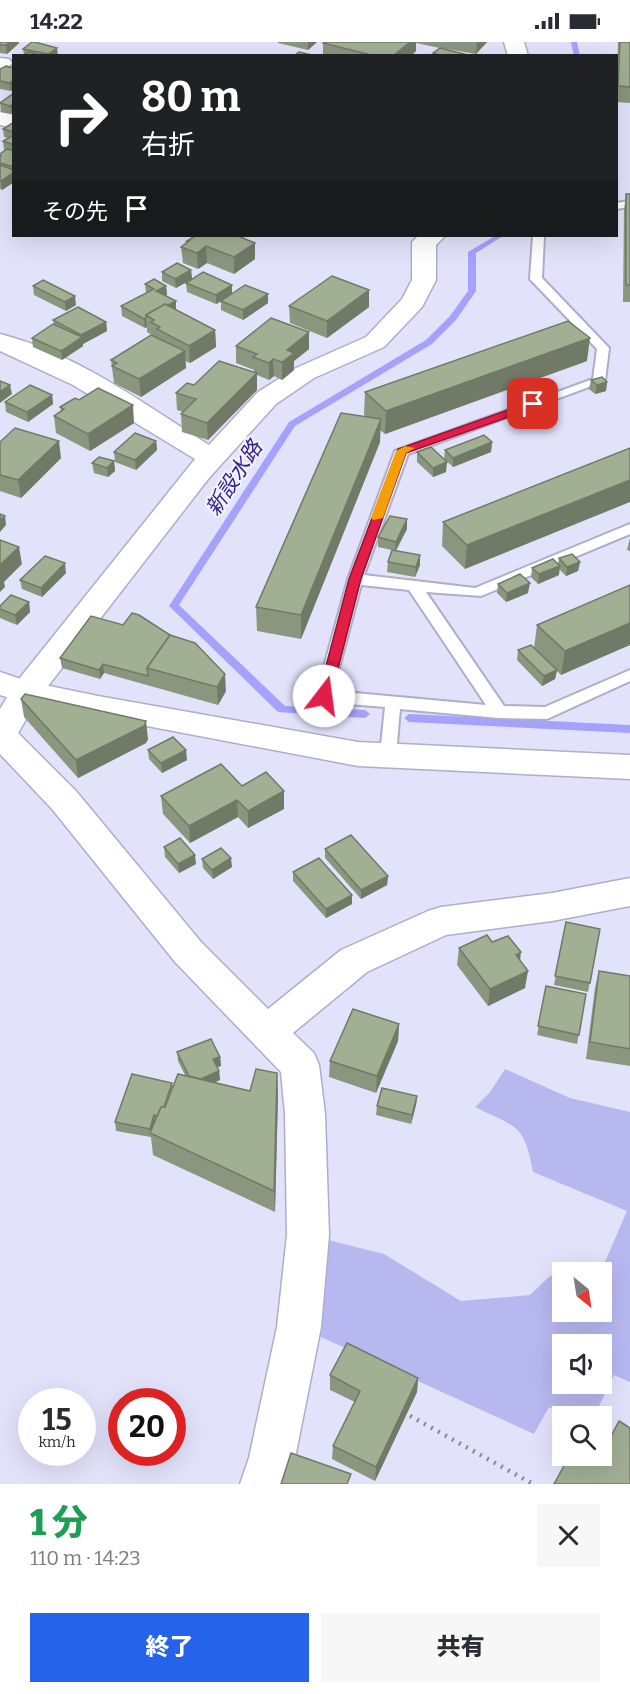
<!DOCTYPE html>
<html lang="ja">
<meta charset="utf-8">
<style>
:root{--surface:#fff;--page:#f7f7f7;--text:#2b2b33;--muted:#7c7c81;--accent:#2563eb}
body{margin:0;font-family:Bitter,"Noto Sans JP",serif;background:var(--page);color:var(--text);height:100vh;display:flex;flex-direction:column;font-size:22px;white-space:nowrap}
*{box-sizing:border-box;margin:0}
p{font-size:20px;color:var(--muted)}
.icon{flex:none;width:33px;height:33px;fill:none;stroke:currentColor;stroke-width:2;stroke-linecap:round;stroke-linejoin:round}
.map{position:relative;height:1442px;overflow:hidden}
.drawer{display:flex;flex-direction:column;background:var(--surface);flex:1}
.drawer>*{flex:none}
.hud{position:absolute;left:12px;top:12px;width:606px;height:183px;border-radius:0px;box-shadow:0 6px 24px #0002;background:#202124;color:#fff;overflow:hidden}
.needle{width:39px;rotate:150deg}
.fabs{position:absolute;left:552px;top:1220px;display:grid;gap:12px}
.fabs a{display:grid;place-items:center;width:60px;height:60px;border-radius:0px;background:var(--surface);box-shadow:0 6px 24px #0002;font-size:30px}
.speed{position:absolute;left:18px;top:1346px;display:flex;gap:12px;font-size:30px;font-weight:700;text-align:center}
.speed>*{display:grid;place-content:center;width:78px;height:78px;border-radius:50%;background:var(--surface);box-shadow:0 6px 24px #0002;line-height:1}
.speed small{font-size:15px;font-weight:400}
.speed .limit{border:9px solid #d22;background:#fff;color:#111}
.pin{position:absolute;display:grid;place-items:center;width:51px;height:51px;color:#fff;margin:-26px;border-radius:12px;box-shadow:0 3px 9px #0006}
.me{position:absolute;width:66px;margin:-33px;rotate:15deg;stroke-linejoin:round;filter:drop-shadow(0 0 4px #0008)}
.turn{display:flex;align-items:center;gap:21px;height:126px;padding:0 30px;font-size:27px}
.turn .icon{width:78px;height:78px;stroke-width:2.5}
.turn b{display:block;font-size:42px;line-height:51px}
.then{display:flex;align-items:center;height:57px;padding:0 30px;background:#0003;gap:12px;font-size:22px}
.round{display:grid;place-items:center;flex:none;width:63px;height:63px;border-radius:0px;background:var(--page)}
.headline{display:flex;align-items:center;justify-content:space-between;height:102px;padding:0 30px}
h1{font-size:36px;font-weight:800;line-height:45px;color:#1e9e55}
.primary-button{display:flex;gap:12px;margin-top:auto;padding:12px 30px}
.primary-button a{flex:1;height:69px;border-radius:0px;background:var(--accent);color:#fff;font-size:24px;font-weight:800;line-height:69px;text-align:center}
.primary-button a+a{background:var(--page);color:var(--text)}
.status{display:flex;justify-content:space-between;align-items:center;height:42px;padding:0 30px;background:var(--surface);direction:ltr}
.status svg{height:16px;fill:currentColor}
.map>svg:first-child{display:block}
.green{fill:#b7b8f0;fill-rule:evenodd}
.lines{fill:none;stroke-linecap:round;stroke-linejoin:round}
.stream{fill:#a4a2fc;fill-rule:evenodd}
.service-casing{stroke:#acaeca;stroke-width:4}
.minor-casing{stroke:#acaeca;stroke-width:3}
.tertiary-casing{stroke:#acaeca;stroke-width:3}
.path{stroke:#878799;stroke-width:4.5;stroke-dasharray:2 6;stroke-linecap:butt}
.service{fill:#fff;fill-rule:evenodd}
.minor{fill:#fff;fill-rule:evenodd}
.tertiary{fill:#fff;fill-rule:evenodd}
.wall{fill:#8a967e}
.shaded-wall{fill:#717a67}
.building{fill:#a1af93;stroke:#717a67;stroke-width:1.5}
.route{fill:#e11d48;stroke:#92132f;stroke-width:1.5}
.slow{fill:#f59e0b}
.labels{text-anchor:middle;stroke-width:4.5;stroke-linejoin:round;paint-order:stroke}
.water-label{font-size:21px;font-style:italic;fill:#362287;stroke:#f1f1fe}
</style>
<div class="status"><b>14:22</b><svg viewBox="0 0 49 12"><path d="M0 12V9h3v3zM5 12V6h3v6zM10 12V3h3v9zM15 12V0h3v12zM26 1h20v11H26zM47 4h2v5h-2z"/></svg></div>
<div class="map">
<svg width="630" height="1442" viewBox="0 0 630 1442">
<rect width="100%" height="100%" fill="#e2e3fb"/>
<!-- green -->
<path class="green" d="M505 1027 570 1056 630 1070V1340L614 1333 594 1374H568L549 1365 534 1392 299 1285 308 1193 384 1212 461 1259 530 1253 550 1234 573 1226 601 1229 627 1169 533 1130C524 1081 517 1086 475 1065L490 1050ZM562 1230H602V1269H562ZM562 1302H602V1341H562Z"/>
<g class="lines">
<!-- stream -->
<g class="stream">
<polygon points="571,0 577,0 580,14 574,14"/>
<polygon points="495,194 503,194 476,211 476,249 456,278 432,302 295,384 179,563 285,664 365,668 370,672 365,676 278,670 169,564 289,380 426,298 450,274 468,249 468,210"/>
<polygon points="409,672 630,683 630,691 409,680 404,676"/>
</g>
<!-- service casing -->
<g class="service-casing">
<g id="service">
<polygon points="630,159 630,165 616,167 616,161"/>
<path d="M533 194H544L542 236 609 306 605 339 408 412 364 533 475 546 630 482V492L481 554 426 550 504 664 545 665 630 628V639L547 677 499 676 400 667 396 713 388 719 380 713 385 665 324 660 316 654 348 537 395 409 593 337 597 307 530 237ZM361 543 409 548 486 663 333 649Z"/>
</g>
</g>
<!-- minor casing -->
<g class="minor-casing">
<g id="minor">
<polygon points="504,0 524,0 528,14 508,14"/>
<polygon points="0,16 9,17 12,21 7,27 0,29"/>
<polygon points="0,70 14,73 14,86 0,83"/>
<path d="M418 194H445L436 203V238L422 265 384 305 314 336 276 362 209 436 38 657 18 691 76 749 201 900 268 967 341 908 428 869 441 865 552 851 630 836V864L552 879 446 893 367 930 293 991 314 1011 319 1023 325 1072 329 1193 321 1285 295 1416 286 1442H240L249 1416 277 1285 287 1193 285 1072 281 1030 175 920 52 767 0 712V667L15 642 195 417 73 343 0 309V292C76 311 144 362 209 403L258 350 296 326 366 295 402 257 412 238V200Z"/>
</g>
</g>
<!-- tertiary casing -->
<g class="tertiary-casing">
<polygon id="tertiary" points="0,630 30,640 98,654 358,700 630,713 630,737 358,724 26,661 0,653"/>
</g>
<!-- path -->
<polyline class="path" points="403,1370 533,1442"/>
<!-- service -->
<use href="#service" class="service"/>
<!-- minor -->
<use href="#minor" class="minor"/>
<!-- tertiary -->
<use href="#tertiary" class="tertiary"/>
</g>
<!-- wall -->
<g class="wall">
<polygon points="0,0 19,1 7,12 0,11"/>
<polygon points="278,0 317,0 308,8 278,1"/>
<polygon points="324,0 487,0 476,12 441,6 472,14 433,14 433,11 440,6 416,1 416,9 411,14 323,14 323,1"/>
<polygon points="618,0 630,0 630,61 616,60"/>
<polygon points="57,6 57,13 61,14 22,14 24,13 23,7"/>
<polygon points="12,18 14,18 14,47 11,49 0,47 0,27 12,26"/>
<polygon points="14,51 12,72 1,70 0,61"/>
<polygon points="14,80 14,140 2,148 0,147 0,150 0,112 6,108 4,108 3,99 8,96 4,95 3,87"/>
<polygon points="626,152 630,152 630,260 623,260 624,168"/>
<polygon points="187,199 255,217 234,232 207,221 198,227 183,221 181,205 187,201"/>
<polygon points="191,228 192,237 176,246 162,239 162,230"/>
<polygon points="186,241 232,243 232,251 268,252 268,261 243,278 221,268 221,260 216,262 187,250"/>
<polygon points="145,242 166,244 167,253 165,253 176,259 176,268 215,288 216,305 190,321 185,319 186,326 141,355 114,341 111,318 152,293 147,290 147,285 145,286 122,274 121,264 146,251"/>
<polygon points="33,244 76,263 66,269 34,253"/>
<polygon points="369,248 369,265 327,296 290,281 289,264"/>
<polygon points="53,278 106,280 107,289 83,302 83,304 62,318 33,305 32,296 54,283"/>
<polygon points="236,304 309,307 294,319 294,328 282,338 274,334 269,338 257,333 257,348 208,398 182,390 181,372 183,370 177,368 176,351 194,343 254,330 254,328 236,321"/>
<polygon points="587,319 385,392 380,388 380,400 301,597 257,589 256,565 366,375 364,373 365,350"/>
<polygon points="591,338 607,340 606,349 595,352 589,347"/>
<polygon points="52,353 53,362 28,380 6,370 5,360"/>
<polygon points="515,364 542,364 541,373 521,380 514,373"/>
<polygon points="60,365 134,381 90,409 56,391 54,374 61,369"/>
<polygon points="156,399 157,408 136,428 115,420 114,410"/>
<polygon points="0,400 61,416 21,456 0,449"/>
<polygon points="492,400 491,410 453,425 444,417 445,408"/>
<polygon points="630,406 465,527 442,504 443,480"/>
<polygon points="417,410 446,430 433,435 417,420"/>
<polygon points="114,419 115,429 108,435 94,431 92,421"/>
<polygon points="407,487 396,509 420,513 420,523 415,535 387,530 388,520 392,508 378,505 378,495"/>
<polygon points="630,496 630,509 627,508"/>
<polygon points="559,516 580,520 578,529 566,534 559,527 559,533 538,542 531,535 532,526 558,522"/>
<polygon points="66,531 42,555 22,547 20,538"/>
<polygon points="498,542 528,551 506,560 497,551"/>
<polygon points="630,543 561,633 557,629 555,637 542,644 517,618 518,608 534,606 537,583"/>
<polygon points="29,560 30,570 17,583 0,576 0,564"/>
<polygon points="91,574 226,649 218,663 104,631 100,637 62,626 60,616"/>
<polygon points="21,657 148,697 146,701 78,736 24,675"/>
<polygon points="148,708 187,718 162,731 149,717"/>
<polygon points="242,744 284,749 284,767 248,786 238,775 190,801 163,772 161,754"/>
<polygon points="164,805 196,822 179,831 165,815"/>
<polygon points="325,807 388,834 387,843 361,857 325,816"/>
<polygon points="202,817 232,825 213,837 203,826"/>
<polygon points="293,830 352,862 326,876 293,839"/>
<polygon points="566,880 600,887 588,950 554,943"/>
<polygon points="459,906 520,919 525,946 488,964 457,923"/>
<polygon points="599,929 630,934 630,1024 586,1017 595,946"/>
<polygon points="546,944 586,952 577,1002 537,993"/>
<polygon points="399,982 398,999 376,1051 329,1035 330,1019"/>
<polygon points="177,1010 220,1015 221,1024 217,1025 219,1029 220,1038 215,1040 250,1049 277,1031 278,1053 275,1170 153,1113 151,1095 116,1089 115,1080 172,1041 173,1045 185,1033 178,1019"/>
<polygon points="417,1054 416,1063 411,1082 376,1073 377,1064"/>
<polygon points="330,1333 418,1336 417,1350 375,1439 332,1417 333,1404 355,1360 330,1348"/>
</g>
<!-- shaded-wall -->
<g class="shaded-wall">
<polygon points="10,0 19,0 19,1 7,12 6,3"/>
<polygon points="308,0 317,0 308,8"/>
<polygon points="410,0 416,0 416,9 411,14 393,14"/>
<polygon points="477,0 487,0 476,12"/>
<polygon points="57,6 58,14 49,14 48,12"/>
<polygon points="14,37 14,47 11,49 10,41"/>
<polygon points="14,61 14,71 12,72 10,64"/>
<polygon points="14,130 14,140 2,148 1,139"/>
<polygon points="255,201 255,217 234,232 234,215"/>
<polygon points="206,204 207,221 198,227 197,211"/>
<polygon points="191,228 192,237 176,246 175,237"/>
<polygon points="232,243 232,252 216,262 216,253"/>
<polygon points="166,244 167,253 157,258 156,249"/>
<polygon points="369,248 369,265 327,296 327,279"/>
<polygon points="268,252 268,261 243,278 243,268"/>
<polygon points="75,254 76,263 66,269 65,260"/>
<polygon points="176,259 176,268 154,278 148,275"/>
<polygon points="146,276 147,285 145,286 144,277"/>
<polygon points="106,280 107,289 83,302 83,304 62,318 61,309 81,296 81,293"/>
<polygon points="215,288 216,305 190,321 189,304"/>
<polygon points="309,290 309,307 294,319 294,328 282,338 282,320 287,308"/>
<polygon points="590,296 587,319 385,392 386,369"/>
<polygon points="185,309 186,326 141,355 139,337"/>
<polygon points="273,317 274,334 269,338 269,321"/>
<polygon points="257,331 257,348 208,398 207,381"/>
<polygon points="607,340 606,349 595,352 597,343"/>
<polygon points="10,343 12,352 0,361 0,350"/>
<polygon points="52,353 53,362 28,380 27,370"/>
<polygon points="133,363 134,381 90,409 88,392"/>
<polygon points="542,364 541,373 521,380 522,370"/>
<polygon points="381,377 380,400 301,597 301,573"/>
<polygon points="59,399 61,416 21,456 18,438"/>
<polygon points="156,399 157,408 136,428 135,418"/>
<polygon points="492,400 491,410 453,425 453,416"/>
<polygon points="114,419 115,429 108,435 107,426"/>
<polygon points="447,420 446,430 433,435 433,426"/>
<polygon points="630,438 630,460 465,527 467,503"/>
<polygon points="5,474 6,483 0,490 0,478"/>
<polygon points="407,477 407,487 395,509 396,500"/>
<polygon points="19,505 22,522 4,540 5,545 0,550 0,523"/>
<polygon points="420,513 420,523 415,535 416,525"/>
<polygon points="580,520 578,529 566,534 567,525"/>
<polygon points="65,521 66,531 42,555 41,546"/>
<polygon points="560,524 559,533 538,542 539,532"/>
<polygon points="530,541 528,551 506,560 507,551"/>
<polygon points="29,560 30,570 17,583 15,573"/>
<polygon points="630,581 630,603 561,633 565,609"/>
<polygon points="103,622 104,631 100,637 99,628"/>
<polygon points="557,628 555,637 542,644 544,634"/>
<polygon points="225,632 226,649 218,663 217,645"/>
<polygon points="146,679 148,697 146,701 78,736 76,718"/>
<polygon points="186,708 187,718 162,731 161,721"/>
<polygon points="284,749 284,767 248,786 248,769"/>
<polygon points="237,758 238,775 190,801 189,784"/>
<polygon points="195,813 196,822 179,831 178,822"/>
<polygon points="231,816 232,825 213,837 212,828"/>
<polygon points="388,834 387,843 361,857 361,848"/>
<polygon points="352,853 352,862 326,876 326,867"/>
<polygon points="521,910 519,927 516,913"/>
<polygon points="528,929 525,946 488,964 490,947"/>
<polygon points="399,982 398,999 376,1051 377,1034"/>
<polygon points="220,1015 221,1024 214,1026 213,1017"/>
<polygon points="219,1029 220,1038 193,1049 192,1041"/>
<polygon points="277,1031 278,1053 275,1170 274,1149"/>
<polygon points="417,1054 416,1063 411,1082 412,1073"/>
<polygon points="154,1073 155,1082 150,1092 150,1087"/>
<polygon points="418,1336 417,1350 375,1439 376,1425"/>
</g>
<!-- building -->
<g class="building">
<polygon points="0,0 10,0 6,3 0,3"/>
<polygon points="32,0 35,0 57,6 48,12 23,7"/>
<polygon points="324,0 410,0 393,14 375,14 323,1"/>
<polygon points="620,0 630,0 630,45 618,44"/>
<polygon points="440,6 472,14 442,14 433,11"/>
<polygon points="29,10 42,14 22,14"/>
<polygon points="299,10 316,14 294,14"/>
<polygon points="6,24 14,26 14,37 10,41 0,39 0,27"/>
<polygon points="14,51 14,61 10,64 0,61"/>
<polygon points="14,80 14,90 3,87"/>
<polygon points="14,93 14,103 3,99"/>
<polygon points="7,107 14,109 14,125 0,121 0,115 1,114 0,114 0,112"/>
<polygon points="0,123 14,128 14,130 1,139 0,138"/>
<rect x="626" y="152" width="4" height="91"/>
<polygon points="195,194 238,194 255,201 234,215 206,204 197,211 181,205 189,199 187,199"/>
<polygon points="177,221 191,228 175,237 162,230"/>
<polygon points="203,230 232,243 216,253 186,241"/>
<polygon points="332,234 369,248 327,279 289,264"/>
<polygon points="154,237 166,244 156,249 176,259 168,263 165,262 146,273 146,276 144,277 121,264 154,247 145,242"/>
<polygon points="43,238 75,254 65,260 33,244"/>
<polygon points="245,243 268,252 243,268 221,259"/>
<polygon points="165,262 215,288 189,304 157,287 160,285 151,280 154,278 146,273"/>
<polygon points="78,265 106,280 81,293 53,278"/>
<polygon points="271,276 309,290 287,308 294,311 282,320 273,317 269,321 253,315 257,312 236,304"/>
<polygon points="568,279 590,296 386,369 365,350"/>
<polygon points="53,282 82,295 61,309 32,296"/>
<polygon points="151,293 185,309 139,337 112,324 117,321 111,318"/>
<polygon points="219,319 257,331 207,381 181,372 196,357 176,351 187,341 194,343"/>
<polygon points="602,335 607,340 597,343 591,338"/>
<polygon points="0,339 10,343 0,350"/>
<polygon points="30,343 52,353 27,370 5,360"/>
<polygon points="98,346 133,363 88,392 54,374 64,367 60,365 75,356 79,358"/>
<polygon points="534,357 542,364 522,370 515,364"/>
<polygon points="341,371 381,377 301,573 256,565"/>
<polygon points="15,386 59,399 18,438 0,433 0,400"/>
<polygon points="135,391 156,399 135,418 114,410"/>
<polygon points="484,393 492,400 453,416 445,408"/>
<polygon points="431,405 447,420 433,426 417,410"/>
<polygon points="630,406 630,438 467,503 443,480"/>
<polygon points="99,415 114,419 107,426 92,421"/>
<polygon points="0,472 5,474 0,478"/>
<polygon points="390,474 407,477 396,500 378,495"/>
<polygon points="0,498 19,505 0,523"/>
<polygon points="392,508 420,513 416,525 388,520"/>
<polygon points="572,512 580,520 567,525 559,516"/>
<polygon points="45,514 65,521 41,546 20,538"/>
<polygon points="553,517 560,524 539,532 532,526"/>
<polygon points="520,532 530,541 507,551 498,542"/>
<polygon points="630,543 630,581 565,609 537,583"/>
<polygon points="11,553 29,560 15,573 0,567 0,564"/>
<polygon points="132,571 139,573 170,593 147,626 148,634 103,622 99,628 60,616 91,574 123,583"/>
<polygon points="170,593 195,601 225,632 217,645 147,626"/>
<polygon points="531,603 557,628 544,634 518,608"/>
<polygon points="25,652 146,679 144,684 76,718 21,657"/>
<polygon points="173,695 186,708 161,721 148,708"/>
<polygon points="221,722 242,744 266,730 284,749 248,769 237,758 189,784 161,754"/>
<polygon points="351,793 388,834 361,848 325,807"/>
<polygon points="180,796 195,813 178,822 164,805"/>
<polygon points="221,806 231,816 212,828 202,817"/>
<polygon points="319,816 352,853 326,867 293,830"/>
<polygon points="566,880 600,887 590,941 555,934"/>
<polygon points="487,893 492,900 508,894 521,910 516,913 528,929 490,947 459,906"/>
<polygon points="599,929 630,934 630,1007 590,1000"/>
<polygon points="546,944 586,952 579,993 538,984"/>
<polygon points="353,967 399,982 377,1034 330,1019"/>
<polygon points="211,997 220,1015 213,1017 219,1029 201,1037 189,1034 177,1010"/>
<polygon points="256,1027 277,1031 274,1149 150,1091 161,1065 165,1065 178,1032 250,1049"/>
<polygon points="132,1032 172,1041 164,1065 161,1065 157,1074 154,1073 150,1087 115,1080"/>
<polygon points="382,1046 417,1054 412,1073 377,1064"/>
<polygon points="347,1301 418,1336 376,1425 333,1404 360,1349 330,1333"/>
<polygon points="619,1379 630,1386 630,1442 554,1442 570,1413 581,1413 595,1422 600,1413 602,1413 602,1411"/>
<polygon points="291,1411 351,1432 347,1442 281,1442"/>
</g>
<!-- route -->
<polygon class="route" points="533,359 537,360 537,365 406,411 361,537 331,654 324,658 320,657 318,654 349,537 398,407"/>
<!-- slow -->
<polygon class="slow" points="405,404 415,406 406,411 383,476 373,478 371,476 396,409"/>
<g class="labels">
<!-- water labels -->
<g class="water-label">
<text transform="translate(234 436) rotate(-57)" y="7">新設水路</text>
</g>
</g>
</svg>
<div class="fabs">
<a><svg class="needle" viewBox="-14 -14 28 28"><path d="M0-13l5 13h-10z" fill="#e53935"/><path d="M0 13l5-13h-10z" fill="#7c7c81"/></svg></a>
<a><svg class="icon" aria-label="sound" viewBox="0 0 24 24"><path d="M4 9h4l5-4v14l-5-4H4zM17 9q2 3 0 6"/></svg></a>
<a><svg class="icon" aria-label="search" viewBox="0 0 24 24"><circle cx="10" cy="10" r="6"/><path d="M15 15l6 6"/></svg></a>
</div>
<div class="speed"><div>15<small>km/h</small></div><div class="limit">20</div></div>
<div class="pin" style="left:533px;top:362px;background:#d93025"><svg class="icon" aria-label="arrive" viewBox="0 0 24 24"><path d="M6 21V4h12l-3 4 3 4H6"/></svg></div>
<svg class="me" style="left:324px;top:654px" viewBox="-20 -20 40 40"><circle r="19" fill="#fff"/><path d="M0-13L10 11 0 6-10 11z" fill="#e11d48"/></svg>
<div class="hud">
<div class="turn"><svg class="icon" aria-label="right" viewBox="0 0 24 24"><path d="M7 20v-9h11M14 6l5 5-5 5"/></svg><div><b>80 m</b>右折</div></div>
<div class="then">その先<svg class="icon" aria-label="arrive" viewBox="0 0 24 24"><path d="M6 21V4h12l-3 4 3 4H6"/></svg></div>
</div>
</div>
<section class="drawer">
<div class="headline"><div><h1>1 分</h1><p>110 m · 14:23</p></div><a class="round"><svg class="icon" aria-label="close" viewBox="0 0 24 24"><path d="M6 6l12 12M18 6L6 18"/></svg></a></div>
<div class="primary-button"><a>終了</a><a>共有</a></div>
</section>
